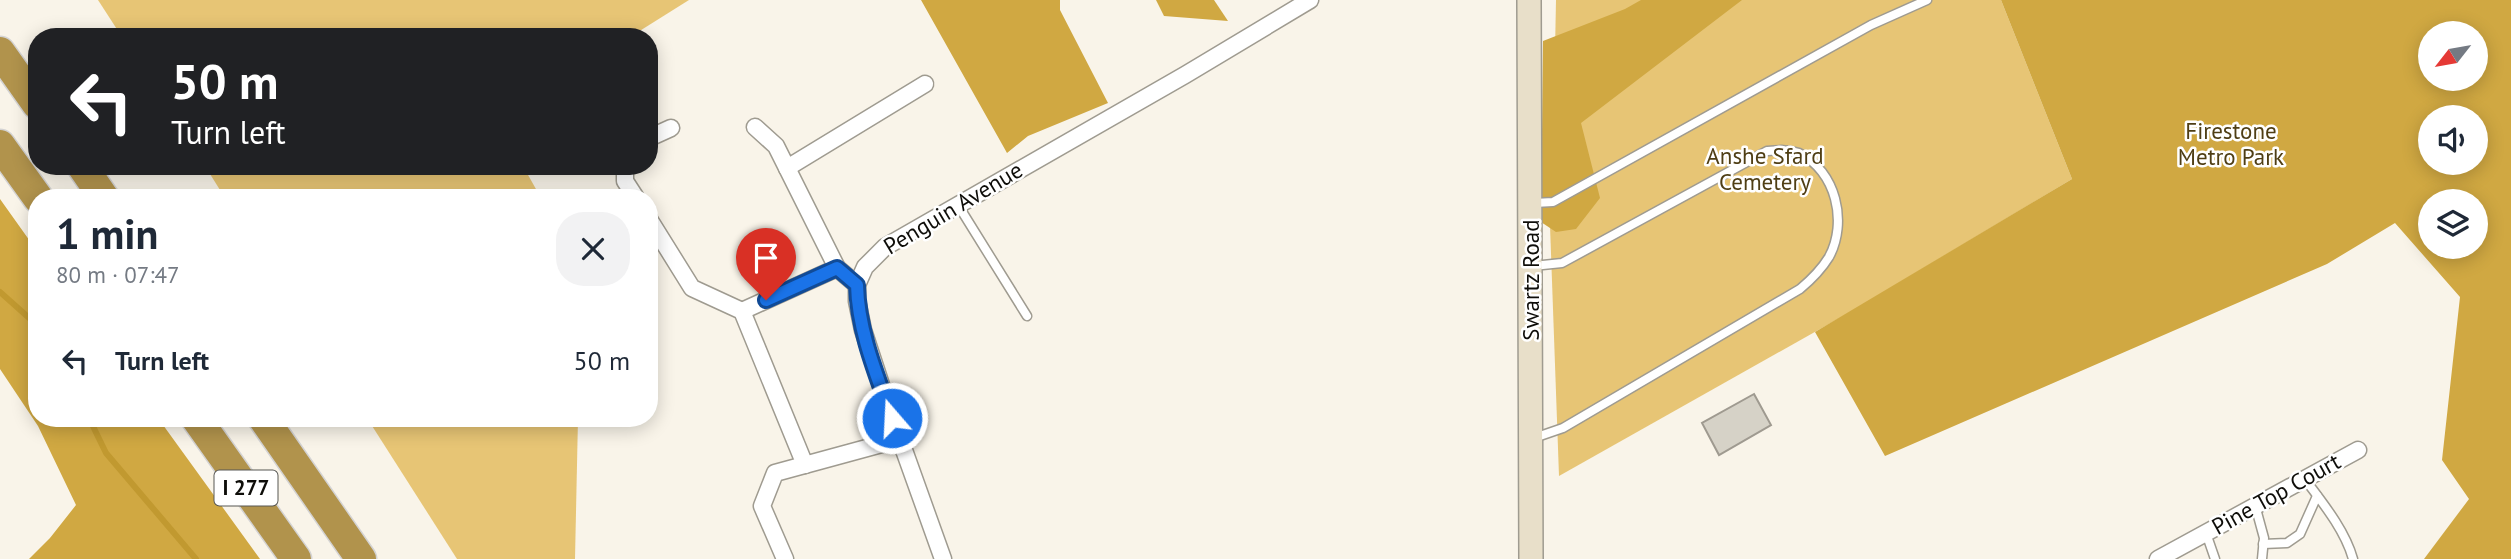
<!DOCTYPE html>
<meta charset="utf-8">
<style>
:root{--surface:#fff;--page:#f2f2f3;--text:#1f2937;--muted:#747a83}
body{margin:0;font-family:"PT Sans",sans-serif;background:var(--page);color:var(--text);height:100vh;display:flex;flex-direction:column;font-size:26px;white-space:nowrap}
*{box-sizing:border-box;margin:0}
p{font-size:23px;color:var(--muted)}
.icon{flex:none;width:38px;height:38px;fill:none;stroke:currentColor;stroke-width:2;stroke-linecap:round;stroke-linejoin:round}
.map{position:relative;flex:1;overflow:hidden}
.panel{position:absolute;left:28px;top:189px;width:630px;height:238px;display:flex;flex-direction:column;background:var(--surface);border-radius:28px;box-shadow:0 4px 18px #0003}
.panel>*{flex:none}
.hud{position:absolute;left:28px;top:28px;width:630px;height:147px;border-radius:28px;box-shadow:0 4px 18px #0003;background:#202124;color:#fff;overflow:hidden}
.needle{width:46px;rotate:239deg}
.tools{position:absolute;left:2418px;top:21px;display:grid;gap:14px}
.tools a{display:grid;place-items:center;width:70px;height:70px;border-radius:50%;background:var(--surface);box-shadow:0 4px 18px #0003;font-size:35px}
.pin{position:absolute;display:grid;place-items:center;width:60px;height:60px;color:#fff;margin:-72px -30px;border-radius:50% 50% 50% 0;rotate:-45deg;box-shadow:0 0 7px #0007}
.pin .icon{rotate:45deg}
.me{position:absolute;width:77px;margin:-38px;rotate:341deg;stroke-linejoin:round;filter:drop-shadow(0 0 5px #0008)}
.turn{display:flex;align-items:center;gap:24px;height:147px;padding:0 28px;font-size:32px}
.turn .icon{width:91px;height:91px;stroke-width:2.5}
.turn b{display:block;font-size:49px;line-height:60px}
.round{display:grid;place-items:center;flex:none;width:74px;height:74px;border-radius:28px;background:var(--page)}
.overview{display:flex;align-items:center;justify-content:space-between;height:119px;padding:0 28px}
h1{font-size:42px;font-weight:700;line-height:52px}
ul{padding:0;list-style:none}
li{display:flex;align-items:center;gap:21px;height:105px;padding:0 28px}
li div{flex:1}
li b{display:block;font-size:26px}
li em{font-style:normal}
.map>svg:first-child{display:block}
.green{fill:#e7c575}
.forest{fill:#d0a842;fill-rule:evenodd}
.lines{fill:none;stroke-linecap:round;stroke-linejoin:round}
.stream{stroke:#c19930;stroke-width:6}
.building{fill:#d6d2c7;stroke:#9f9a90;stroke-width:2}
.lane-casing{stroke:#9f9b90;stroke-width:11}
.street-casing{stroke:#9f9b90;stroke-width:19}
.secondary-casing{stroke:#9f9b90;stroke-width:26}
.highway-casing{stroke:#d4d3d3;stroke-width:33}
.lane{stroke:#fff;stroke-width:8}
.street{stroke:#fff;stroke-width:16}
.secondary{stroke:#e8dfc9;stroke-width:23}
.highway{stroke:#b1934c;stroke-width:30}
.route-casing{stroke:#114b97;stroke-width:18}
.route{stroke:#1a73e8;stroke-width:12}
.labels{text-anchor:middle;stroke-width:5;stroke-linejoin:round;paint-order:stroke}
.shield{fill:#fff;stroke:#565653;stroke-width:2}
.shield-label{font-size:21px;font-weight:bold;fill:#0e0d09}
.park-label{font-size:23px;fill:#4f3e14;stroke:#fff}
.street-label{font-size:23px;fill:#0e0d09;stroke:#fff}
</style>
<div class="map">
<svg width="2511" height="559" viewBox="0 0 2511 559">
<rect width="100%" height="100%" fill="#f9f4e9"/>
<!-- green -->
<g class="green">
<polygon points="98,0 689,0 630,37 122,37"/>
<polygon points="1556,0 1716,0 1554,102"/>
<polygon points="1719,0 2001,0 2072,179 1852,311 1559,476 1546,114"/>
<polygon points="205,166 523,166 541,198 225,198"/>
<polygon points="367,418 578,418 575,559 457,559"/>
</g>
<!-- forest -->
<g class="forest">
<polygon points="921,0 1060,0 1060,10 1108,103 1028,136 1007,153"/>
<polygon points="1156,0 1214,0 1228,21 1164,16"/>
<polygon points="1641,0 1742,0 1581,123 1600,198 1576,229 1556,232 1541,222 1543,41 1625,9"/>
<path d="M2001 0H2511V559H2424L2469 499 2442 460 2460 297 2395 223 2327 264 1885 456 1815 332 2072 179ZM2476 33V79H2431V33ZM2431 117H2476V163H2431ZM2476 201V247H2431V201Z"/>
<polygon points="0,199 37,251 37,418 158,418 260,559 29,559 50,538 76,505 38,426 0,369"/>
</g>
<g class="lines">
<!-- stream -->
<g class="stream">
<polyline points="0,292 37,325"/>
<polyline points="89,418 106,453 196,559"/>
</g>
</g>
<!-- building -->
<polygon class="building" points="1754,394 1771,425 1719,455 1702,423"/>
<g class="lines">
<!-- lane casing -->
<g class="lane-casing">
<g id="lane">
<polyline points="1534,203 1553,202 1871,25 1927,0"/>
<polyline points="958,205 1027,316"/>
<path d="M1533 266 1562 263 1767 151C1778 150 1788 149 1799 153 1836 171 1848 222 1829 257 1821 270 1812 279 1800 289L1563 428 1534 438"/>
<path d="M2304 478C2322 502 2345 530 2353 559"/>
<polyline points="2255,505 2264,538 2262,559"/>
<polyline points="2206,533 2215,559"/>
<polyline points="2263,544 2287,543 2300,534 2317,496"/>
</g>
</g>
<!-- street casing -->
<g class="street-casing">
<g id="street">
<polyline points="755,127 776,146 837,268"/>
<polyline points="649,138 671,128"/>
<polyline points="625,166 625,181 636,198"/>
<polyline points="787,168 925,84"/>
<polyline points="649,219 692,288 742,311 805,465"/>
<polyline points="742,311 837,268 857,285"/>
<polyline points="785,559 762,506 775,473 900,439"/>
<polyline points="943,559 885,397 863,330 857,301 857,285 865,267 885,247 1185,75 1310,0"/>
<polyline points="2158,559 2358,450"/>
</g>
</g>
<!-- secondary casing -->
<g class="secondary-casing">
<polyline id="secondary" points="1529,0 1531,559"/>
</g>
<!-- highway casing -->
<g class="highway-casing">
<g id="highway">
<polyline points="0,52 37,104"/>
<polyline points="0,145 38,198"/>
<polyline points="82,166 104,198"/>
<polyline points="196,418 296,559"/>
<polyline points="263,418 361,559"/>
</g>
</g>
<!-- lane -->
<use href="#lane" class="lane"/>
<!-- street -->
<use href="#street" class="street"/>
<!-- secondary -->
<use href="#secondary" class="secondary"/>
<!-- highway -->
<use href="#highway" class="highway"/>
</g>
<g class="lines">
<!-- route casing -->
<g class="route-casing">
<path id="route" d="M766 300 837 268 857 285C858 331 877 376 892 418"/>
</g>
<!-- route -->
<use href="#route" class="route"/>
</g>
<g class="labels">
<!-- shield labels -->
<rect class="shield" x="214.5" y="470.5" width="63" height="35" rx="5"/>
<g class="shield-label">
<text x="246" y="495">I 277</text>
</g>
<!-- park labels -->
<g class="park-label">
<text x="2231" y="139">Firestone<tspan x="2231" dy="26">Metro Park</tspan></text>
<text x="1765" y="164">Anshe Sfard<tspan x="1765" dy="26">Cemetery</tspan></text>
</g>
<!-- street labels -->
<g class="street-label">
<text transform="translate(953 208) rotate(-31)" y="8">Penguin Avenue</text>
<text transform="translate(1531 280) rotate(-90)" y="8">Swartz Road</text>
<text transform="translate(2276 494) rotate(-29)" y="8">Pine Top Court</text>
</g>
</g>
</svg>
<div class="tools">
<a><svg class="needle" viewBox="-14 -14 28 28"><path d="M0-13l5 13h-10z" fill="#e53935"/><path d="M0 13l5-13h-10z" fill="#747a83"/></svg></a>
<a><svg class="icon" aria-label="sound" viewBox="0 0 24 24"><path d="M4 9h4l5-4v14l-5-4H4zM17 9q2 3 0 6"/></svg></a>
<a><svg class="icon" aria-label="layers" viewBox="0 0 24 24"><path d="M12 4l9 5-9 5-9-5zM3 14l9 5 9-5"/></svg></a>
</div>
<div class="pin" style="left:766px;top:300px;background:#d93025"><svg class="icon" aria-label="arrive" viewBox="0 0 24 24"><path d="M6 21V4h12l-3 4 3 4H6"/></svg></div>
<svg class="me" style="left:892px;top:418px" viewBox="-20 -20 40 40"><circle r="17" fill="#1a73e8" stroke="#fff" stroke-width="3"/><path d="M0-11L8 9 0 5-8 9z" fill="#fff"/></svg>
<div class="hud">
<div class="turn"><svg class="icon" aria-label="left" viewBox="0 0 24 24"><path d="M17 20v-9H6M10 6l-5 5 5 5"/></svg><div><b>50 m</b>Turn left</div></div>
</div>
<section class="panel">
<div class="overview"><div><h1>1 min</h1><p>80 m · 07:47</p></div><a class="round"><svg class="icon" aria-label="close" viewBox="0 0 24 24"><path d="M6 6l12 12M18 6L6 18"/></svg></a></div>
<ul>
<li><svg class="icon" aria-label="left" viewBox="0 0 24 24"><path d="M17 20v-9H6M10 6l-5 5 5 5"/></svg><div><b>Turn left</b></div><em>50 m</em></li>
</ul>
</section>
</div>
